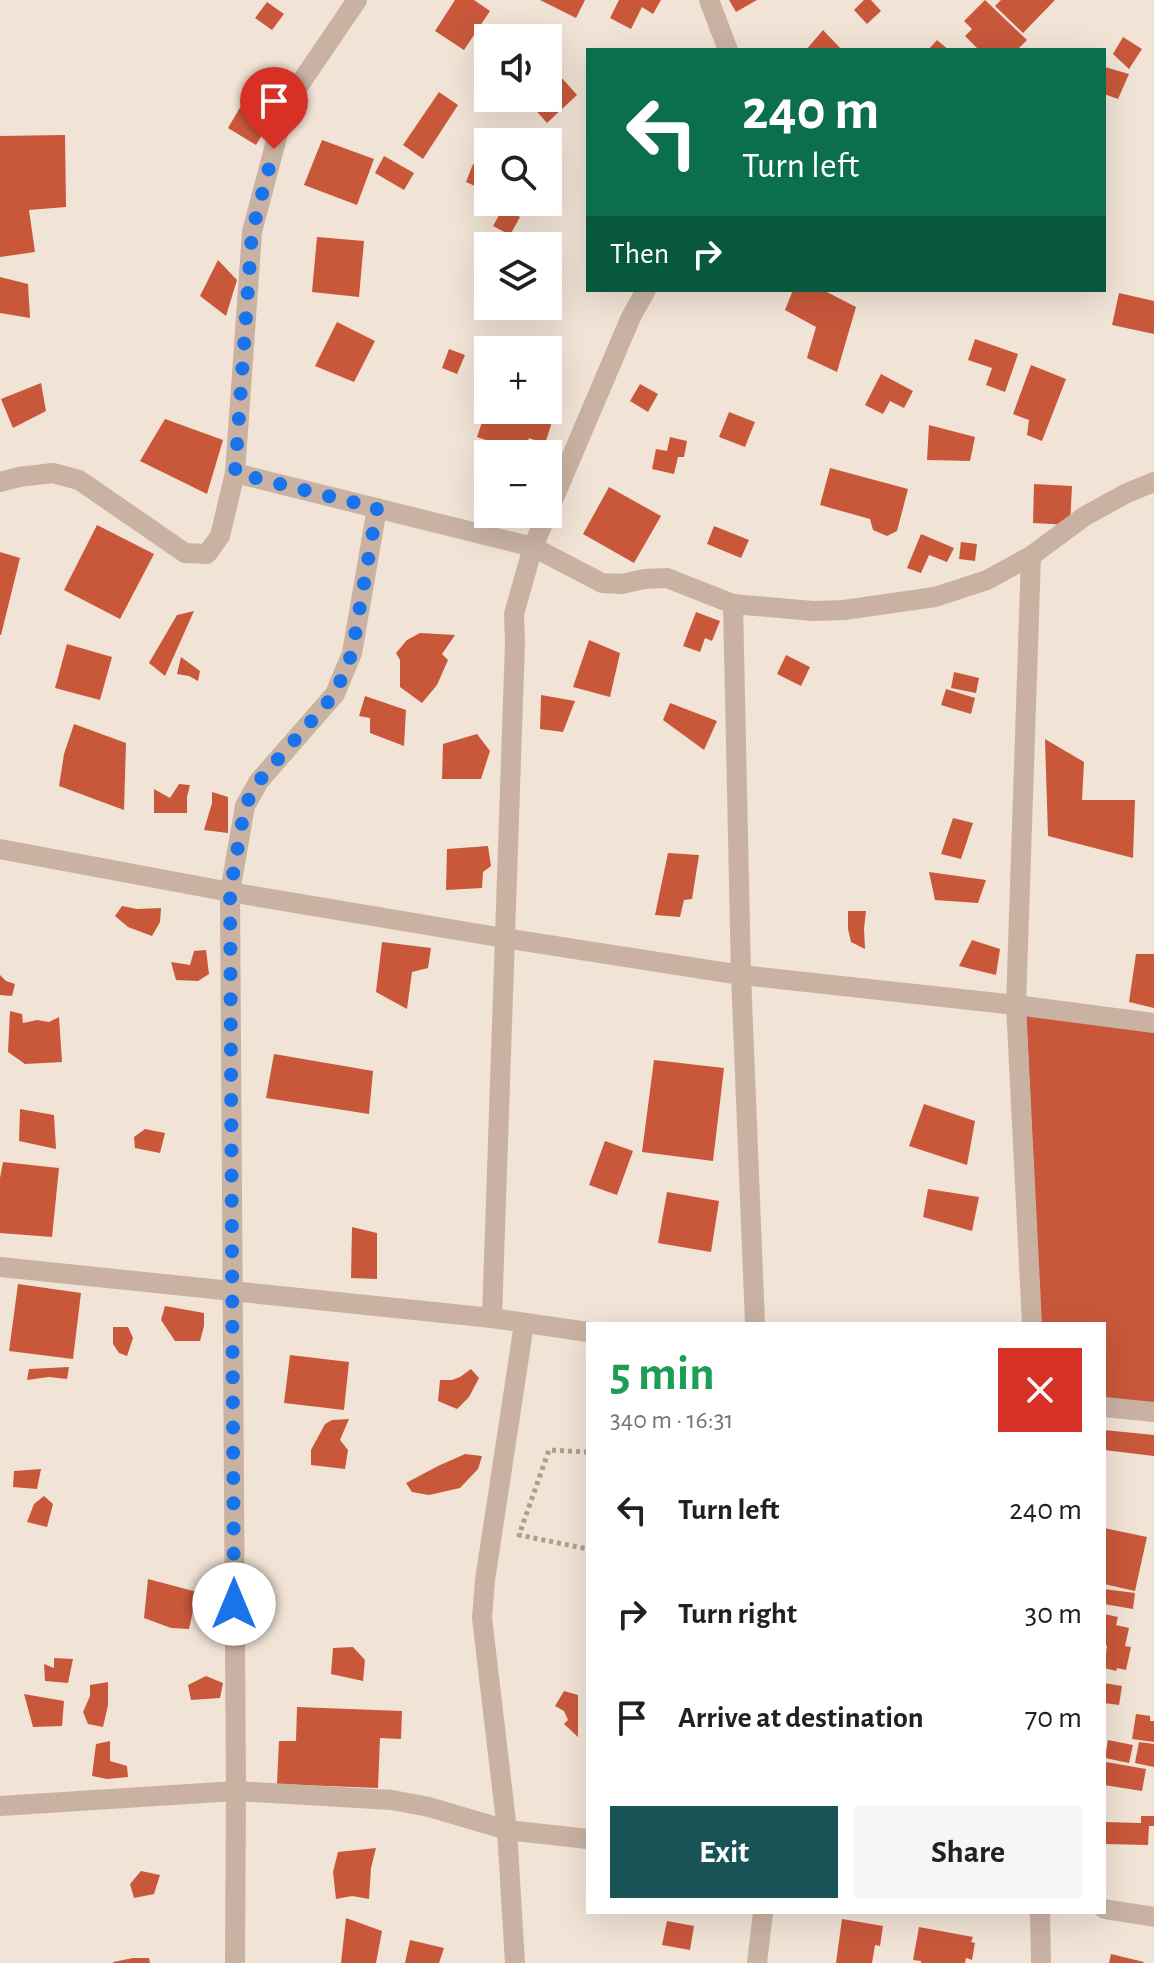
<!DOCTYPE html>
<meta charset="utf-8">
<style>
:root{--surface:#fff;--page:#f6f6f6;--text:#202124;--muted:#757577;--accent:#195355}
body{margin:0;font-family:"Alegreya Sans",sans-serif;background:var(--page);color:var(--text);height:100vh;display:flex;flex-direction:column;font-size:30px;white-space:nowrap}
*{box-sizing:border-box;margin:0}
p{font-size:26px;color:var(--muted)}
.icon{flex:none;width:44px;height:44px;fill:none;stroke:currentColor;stroke-width:2;stroke-linecap:round;stroke-linejoin:round}
.map{position:relative;flex:1;overflow:hidden}
.details{position:absolute;left:586px;top:1322px;width:520px;height:592px;display:flex;flex-direction:column;background:var(--surface);border-radius:0px;box-shadow:0 8px 32px #0002}
.details>*{flex:none}
.banner{position:absolute;left:586px;top:48px;width:520px;height:244px;border-radius:0px;box-shadow:0 8px 32px #0002;background:#0b6e4f;color:#fff;overflow:hidden}
.controls{position:absolute;left:474px;top:24px;display:grid;gap:16px}
.controls a{display:grid;place-items:center;width:88px;height:88px;border-radius:0px;background:var(--surface);box-shadow:0 8px 32px #0002;font-size:40px}
.pin{position:absolute;display:grid;place-items:center;width:68px;height:68px;color:#fff;margin:-82px -34px;border-radius:50% 50% 50% 0;rotate:-45deg;box-shadow:0 0 8px #0007}
.pin .icon{rotate:45deg}
.me{position:absolute;width:88px;margin:-44px;rotate:0deg;stroke-linejoin:round;filter:drop-shadow(0 0 6px #0008)}
.turn{display:flex;align-items:center;gap:28px;height:168px;padding:0 24px;font-size:36px}
.turn .icon{width:104px;height:104px;stroke-width:2.5}
.turn b{display:block;font-size:56px;line-height:68px}
.then{display:flex;align-items:center;height:76px;padding:0 24px;background:#0003;gap:16px;font-size:30px}
.round{display:grid;place-items:center;flex:none;width:84px;height:84px;border-radius:0px;background:var(--page)}
.overview{display:flex;align-items:center;justify-content:space-between;height:136px;padding:0 24px}
h1{font-size:48px;font-weight:700;line-height:60px;color:#1e9e55}
.button{display:flex;gap:16px;margin-top:auto;padding:16px 24px}
.button a{flex:1;height:92px;border-radius:0px;background:var(--accent);color:#fff;font-size:32px;font-weight:700;line-height:92px;text-align:center}
.button a+a{background:var(--page);color:var(--text)}
ul{padding:0;list-style:none}
li{display:flex;align-items:center;gap:24px;height:104px;padding:0 24px}
li div{flex:1}
li b{display:block;font-size:30px}
li em{font-style:normal}
.map>svg:first-child{display:block}
.building{fill:#c9583b}
.lines{fill:none;stroke-linecap:round;stroke-linejoin:round}
.path{stroke:#b49c8c;stroke-width:5;stroke-dasharray:4 4;stroke-linecap:butt}
.street{stroke:#c9b2a2;stroke-width:20}
.route{stroke:#1a73e8;stroke-width:14;stroke-dasharray:0 25.2}
</style>
<div class="map">
<svg width="1154" height="1963" viewBox="0 0 1154 1963">
<rect width="100%" height="100%" fill="#f1e3d5"/>
<!-- building -->
<g class="building">
<polygon points="455,0 474,0 490,11 464,50 435,31"/>
<polygon points="540,0 585,0 576,18"/>
<polygon points="619,0 661,0 653,14 642,7 631,29 610,18"/>
<polygon points="729,0 757,0 736,12"/>
<polygon points="864,0 871,0 881,11 867,24 854,10"/>
<polygon points="985,0 1027,40 1017,50 979,50 965,36 972,29 964,21"/>
<polygon points="1001,0 1055,0 1023,33 995,6"/>
<polygon points="267,2 284,14 272,30 255,18"/>
<polygon points="823,30 842,50 806,50"/>
<polygon points="1123,37 1142,49 1129,69 1113,54"/>
<polygon points="937,40 949,50 928,50"/>
<polygon points="1105,67 1129,74 1118,99 1104,94"/>
<polygon points="553,68 577,95 547,123 525,98 548,98 548,73"/>
<polygon points="439,92 458,105 423,159 403,145"/>
<polygon points="242,104 270,122 256,145 228,128"/>
<polygon points="65,135 66,207 29,210 35,252 0,257 0,136"/>
<polygon points="322,140 374,159 357,205 304,185"/>
<polygon points="384,156 414,173 404,190 375,173"/>
<polygon points="473,164 488,170 488,180 484,190 466,182"/>
<polygon points="503,208 520,217 510,235 493,226"/>
<polygon points="317,237 364,241 359,297 312,292"/>
<polygon points="218,260 237,280 226,316 200,296"/>
<polygon points="0,277 28,284 30,318 0,313"/>
<polygon points="793,290 823,290 856,307 837,372 807,358 816,327 785,310"/>
<polygon points="1119,293 1154,301 1154,334 1112,325"/>
<polygon points="337,322 375,341 354,382 315,366"/>
<polygon points="975,339 1018,354 1005,392 986,385 992,368 968,360"/>
<polygon points="449,349 465,355 457,374 442,368"/>
<polygon points="1031,365 1066,379 1042,441 1027,435 1029,420 1013,414"/>
<polygon points="881,374 913,391 904,408 890,401 883,414 865,405"/>
<polygon points="41,383 46,411 13,428 1,399"/>
<polygon points="640,384 658,394 648,412 630,401"/>
<polygon points="548,399 558,403 545,444 529,438 524,453 477,437 485,413 496,417 498,410 548,410"/>
<polygon points="729,412 755,422 745,447 719,437"/>
<polygon points="165,419 223,440 207,494 140,461"/>
<polygon points="929,425 975,437 970,461 927,460"/>
<polygon points="670,437 687,441 684,457 678,457 674,474 652,469 656,449 667,451"/>
<polygon points="830,468 908,489 897,531 887,536 873,530 870,519 820,505"/>
<polygon points="1034,484 1072,486 1070,525 1033,523"/>
<polygon points="609,487 661,516 634,563 583,534"/>
<polygon points="97,525 154,554 120,619 64,590"/>
<polygon points="714,526 749,540 741,558 707,544"/>
<polygon points="921,534 954,548 947,562 929,555 921,573 907,568"/>
<polygon points="961,542 977,544 975,561 959,559"/>
<polygon points="0,552 20,558 1,635 0,635"/>
<polygon points="194,611 165,676 149,663 177,615"/>
<polygon points="696,612 720,621 712,641 705,638 700,652 683,646"/>
<polygon points="420,633 455,635 442,654 448,660 437,685 422,703 400,687 400,660 396,653 407,640"/>
<polygon points="589,640 620,653 610,697 573,687"/>
<polygon points="67,644 112,657 100,700 55,688"/>
<polygon points="786,655 810,667 801,686 777,674"/>
<polygon points="181,657 200,671 198,681 189,676 177,674"/>
<polygon points="954,672 979,678 976,693 951,688"/>
<polygon points="946,689 975,698 971,714 941,705"/>
<polygon points="541,695 575,701 563,732 540,729"/>
<polygon points="365,696 406,710 404,746 370,733 370,718 359,716"/>
<polygon points="670,703 717,721 704,750 663,720"/>
<polygon points="74,724 126,743 124,810 59,786 64,754"/>
<polygon points="477,734 490,751 481,779 442,779 443,744"/>
<polygon points="1045,739 1084,762 1082,800 1135,800 1133,858 1048,836"/>
<polygon points="179,784 190,785 187,797 187,813 154,813 154,789 170,798"/>
<polygon points="212,792 228,797 228,833 204,830 212,803"/>
<polygon points="953,818 973,823 961,859 941,854"/>
<polygon points="488,846 491,866 483,872 482,888 446,890 447,849"/>
<polygon points="668,853 699,855 692,899 684,900 680,917 655,915"/>
<polygon points="929,872 986,880 978,903 935,900"/>
<polygon points="122,906 137,909 161,908 160,922 152,936 128,927 115,916"/>
<polygon points="848,911 866,911 864,929 865,949 851,942 848,929"/>
<polygon points="972,940 1000,949 996,975 959,966"/>
<polygon points="382,942 431,948 428,968 412,972 407,1009 376,992"/>
<polygon points="206,950 209,974 198,981 176,980 171,962 190,965 194,951"/>
<polygon points="1136,954 1154,954 1154,1008 1129,1002"/>
<polygon points="0,975 6,981 15,984 12,996 0,995"/>
<polygon points="10,1011 22,1014 23,1023 37,1020 49,1022 59,1017 62,1062 25,1064 8,1052"/>
<polygon points="1026,1011 1154,1029 1154,1405 1104,1400 1104,1324 1041,1324"/>
<polygon points="274,1054 373,1071 369,1114 266,1098"/>
<polygon points="654,1060 724,1068 713,1161 642,1152"/>
<polygon points="924,1104 975,1121 967,1165 909,1146"/>
<polygon points="20,1109 54,1115 56,1149 19,1141"/>
<polygon points="145,1129 165,1133 160,1153 135,1148 134,1137"/>
<polygon points="605,1141 633,1151 617,1195 589,1185"/>
<polygon points="3,1162 59,1168 52,1237 0,1233 0,1178"/>
<polygon points="928,1189 979,1197 972,1231 923,1217"/>
<polygon points="667,1192 719,1201 711,1252 658,1243"/>
<polygon points="352,1227 377,1233 377,1279 351,1278"/>
<polygon points="18,1284 81,1293 73,1359 9,1351"/>
<polygon points="165,1306 204,1313 204,1326 200,1341 175,1341 161,1320"/>
<polygon points="113,1327 128,1327 133,1338 127,1356 119,1353 113,1344"/>
<polygon points="290,1355 349,1362 344,1410 284,1403"/>
<polygon points="69,1367 67,1379 49,1377 27,1380 29,1369"/>
<polygon points="471,1369 479,1378 469,1397 457,1409 438,1401 440,1380 452,1380 460,1377"/>
<polygon points="349,1419 340,1440 348,1450 345,1469 311,1465 311,1450 325,1424 332,1420"/>
<polygon points="1104,1430 1154,1435 1154,1456 1104,1450"/>
<polygon points="465,1454 482,1456 478,1469 460,1488 429,1495 412,1492 406,1483 438,1466"/>
<polygon points="41,1469 37,1489 13,1487 14,1471"/>
<polygon points="44,1496 53,1504 47,1527 27,1522 34,1504"/>
<polygon points="1104,1528 1147,1537 1135,1591 1104,1584"/>
<polygon points="148,1579 197,1592 189,1629 171,1628 144,1618"/>
<polygon points="1104,1589 1135,1593 1133,1609 1104,1604"/>
<polygon points="1104,1614 1118,1617 1116,1625 1129,1628 1125,1646 1131,1647 1126,1670 1117,1668 1116,1671 1104,1668 1107,1646 1104,1645"/>
<polygon points="353,1647 365,1660 363,1681 331,1674 333,1648"/>
<polygon points="54,1658 73,1659 68,1683 45,1681 44,1664 54,1668"/>
<polygon points="206,1676 223,1683 220,1698 191,1700 188,1685"/>
<polygon points="108,1682 108,1705 103,1727 88,1724 83,1712 90,1696 90,1685"/>
<polygon points="1104,1683 1122,1686 1119,1705 1104,1703"/>
<polygon points="564,1691 578,1695 578,1737 564,1724 568,1720 564,1711 555,1706"/>
<polygon points="24,1694 64,1701 62,1726 33,1727"/>
<polygon points="297,1707 402,1711 401,1739 380,1738 378,1788 277,1784 279,1741 296,1741"/>
<polygon points="1136,1714 1150,1716 1150,1721 1154,1721 1154,1742 1132,1739"/>
<polygon points="1108,1740 1133,1745 1129,1763 1105,1758"/>
<polygon points="110,1741 110,1761 127,1766 128,1777 107,1779 92,1776 96,1744"/>
<polygon points="1139,1742 1154,1744 1154,1767 1135,1763"/>
<polygon points="1106,1762 1146,1769 1142,1791 1104,1785"/>
<polygon points="1141,1816 1154,1816 1154,1826 1149,1826 1148,1845 1104,1844 1104,1822 1141,1823"/>
<polygon points="376,1848 371,1868 369,1899 352,1896 336,1899 333,1872 338,1852"/>
<polygon points="141,1871 160,1875 154,1894 134,1898 130,1884"/>
<polygon points="346,1918 382,1931 376,1963 341,1963"/>
<polygon points="842,1919 883,1926 880,1946 875,1945 872,1963 836,1963"/>
<polygon points="667,1921 694,1926 690,1950 662,1945"/>
<polygon points="919,1927 973,1937 971,1942 975,1943 972,1960 966,1958 965,1963 921,1963 921,1961 913,1960"/>
<polygon points="410,1940 444,1948 439,1963 405,1963"/>
<polygon points="1111,1954 1144,1962 1143,1963 1109,1963"/>
<polygon points="133,1958 149,1958 150,1963 113,1963 113,1962"/>
</g>
<g class="lines">
<!-- path -->
<polyline class="path" points="588,1452 549,1450 519,1535 588,1549"/>
<!-- street -->
<g class="street">
<polyline points="709,0 728,50"/>
<polyline points="235,473 533,547 602,583 622,584 644,579 667,578 733,604 813,611 844,610 935,597 987,580 1031,556 1085,516 1127,493 1154,482"/>
<polyline points="0,482 19,477 53,473 79,480 185,553 207,554 220,536 235,473 252,232 281,122 291,97 357,0"/>
<polyline points="548,512 631,317 646,290"/>
<polyline points="1031,556 1016,1005 1032,1324"/>
<polyline points="733,604 741,975 755,1324"/>
<polyline points="0,849 230,892 504,938 741,975 1016,1005 1154,1023"/>
<polyline points="0,1267 492,1318 588,1332"/>
<polyline points="492,1318 515,642 514,614 533,547 547,514"/>
<polyline points="1104,1407 1154,1412"/>
<polyline points="0,1806 236,1791 392,1800 429,1807 507,1830 588,1839"/>
<polyline points="1104,1909 1154,1917"/>
<polyline points="1040,1912 1041,1963"/>
<polyline points="235,1963 236,1791 230,892 245,806 259,781 335,694 352,653 377,508"/>
<polyline points="515,1963 507,1830 482,1618 485,1580 524,1324"/>
<polyline points="757,1963 763,1912"/>
</g>
</g>
<g class="lines">
<!-- route -->
<polyline class="route" points="234,1604 230,892 245,806 259,781 335,694 352,653 377,508 235,473 252,232 274,149"/>
</g>
</svg>
<div class="controls">
<a><svg class="icon" aria-label="sound" viewBox="0 0 24 24"><path d="M4 9h4l5-4v14l-5-4H4zM17 9q2 3 0 6"/></svg></a>
<a><svg class="icon" aria-label="search" viewBox="0 0 24 24"><circle cx="10" cy="10" r="6"/><path d="M15 15l6 6"/></svg></a>
<a><svg class="icon" aria-label="layers" viewBox="0 0 24 24"><path d="M12 4l9 5-9 5-9-5zM3 14l9 5 9-5"/></svg></a>
<a>+</a>
<a>−</a>
</div>
<div class="pin" style="left:274px;top:149px;background:#d93025"><svg class="icon" aria-label="arrive" viewBox="0 0 24 24"><path d="M6 21V4h12l-3 4 3 4H6"/></svg></div>
<svg class="me" style="left:234px;top:1604px" viewBox="-20 -20 40 40"><circle r="19" fill="#fff"/><path d="M0-13L10 11 0 6-10 11z" fill="#1a73e8"/></svg>
<div class="banner">
<div class="turn"><svg class="icon" aria-label="left" viewBox="0 0 24 24"><path d="M17 20v-9H6M10 6l-5 5 5 5"/></svg><div><b>240 m</b>Turn left</div></div>
<div class="then">Then<svg class="icon" aria-label="right" viewBox="0 0 24 24"><path d="M7 20v-9h11M14 6l5 5-5 5"/></svg></div>
</div>
<section class="details">
<div class="overview"><div><h1>5 min</h1><p>340 m · 16:31</p></div><a class="round" style="background:#d93025;color:#fff"><svg class="icon" aria-label="close" viewBox="0 0 24 24"><path d="M6 6l12 12M18 6L6 18"/></svg></a></div>
<ul>
<li><svg class="icon" aria-label="left" viewBox="0 0 24 24"><path d="M17 20v-9H6M10 6l-5 5 5 5"/></svg><div><b>Turn left</b></div><em>240 m</em></li>
<li><svg class="icon" aria-label="right" viewBox="0 0 24 24"><path d="M7 20v-9h11M14 6l5 5-5 5"/></svg><div><b>Turn right</b></div><em>30 m</em></li>
<li><svg class="icon" aria-label="arrive" viewBox="0 0 24 24"><path d="M6 21V4h12l-3 4 3 4H6"/></svg><div><b>Arrive at destination</b></div><em>70 m</em></li>
</ul>
<div class="button"><a>Exit</a><a>Share</a></div>
</section>
</div>
